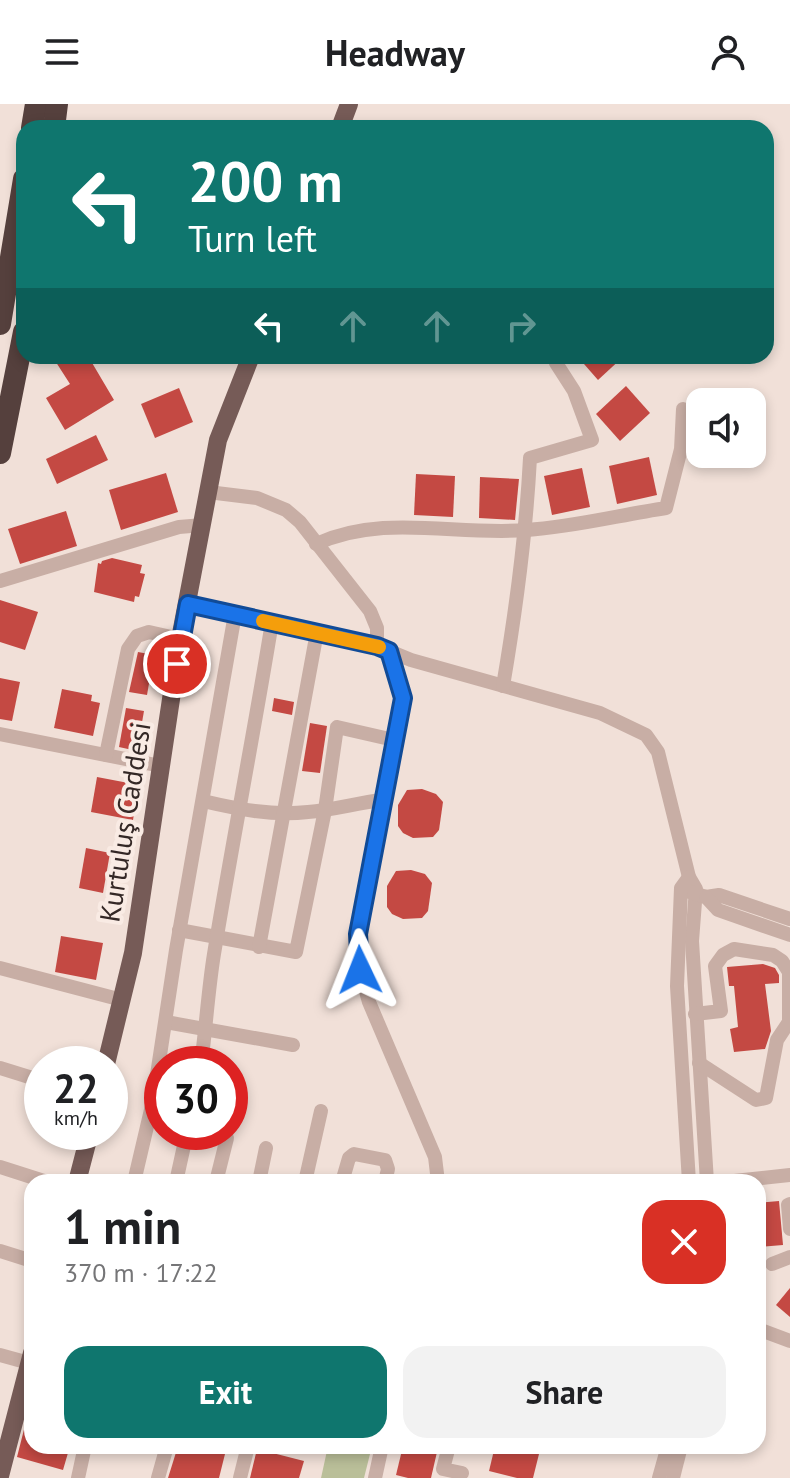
<!DOCTYPE html>
<meta charset="utf-8">
<style>
:root{--surface:#fff;--page:#f2f2f2;--text:#202124;--muted:#757577;--accent:#0f766e}
body{margin:0;font-family:"PT Sans",sans-serif;background:var(--page);color:var(--text);height:100vh;display:flex;flex-direction:column;font-size:30px;white-space:nowrap}
*{box-sizing:border-box;margin:0}
p{font-size:26px;color:var(--muted)}
.icon{flex:none;width:44px;height:44px;fill:none;stroke:currentColor;stroke-width:2;stroke-linecap:round;stroke-linejoin:round}
.map{position:relative;flex:1;overflow:hidden}
.drawer{position:absolute;left:24px;top:1070px;width:742px;height:280px;display:flex;flex-direction:column;background:var(--surface);border-radius:24px;box-shadow:0 4px 12px #0003}
.drawer>*{flex:none}
.guide{position:absolute;left:16px;top:16px;width:758px;height:244px;border-radius:24px;box-shadow:0 4px 12px #0003;background:#0f766e;color:#fff;overflow:hidden}
.fabs{position:absolute;left:686px;top:284px;display:grid;gap:16px}
.fabs a{display:grid;place-items:center;width:80px;height:80px;border-radius:16px;background:var(--surface);box-shadow:0 4px 12px #0003;font-size:40px}
.speed{position:absolute;left:24px;top:942px;display:flex;gap:16px;font-size:40px;font-weight:700;text-align:center}
.speed>*{display:grid;place-content:center;width:104px;height:104px;border-radius:50%;background:var(--surface);box-shadow:0 4px 12px #0003;line-height:1}
.speed small{font-size:20px;font-weight:400}
.speed .limit{border:12px solid #d22;background:#fff;color:#111}
.pin{position:absolute;display:grid;place-items:center;width:68px;height:68px;color:#fff;margin:-34px;border:4px solid #fff;border-radius:50%;box-shadow:0 2px 8px #0007}
.me{position:absolute;width:88px;margin:-44px;rotate:358deg;stroke-linejoin:round;filter:drop-shadow(0 0 6px #0008)}
.turn{display:flex;align-items:center;gap:28px;height:168px;padding:0 40px;font-size:36px}
.turn .icon{width:104px;height:104px;stroke-width:2.5}
.turn b{display:block;font-size:56px;line-height:68px}
.lanes{display:flex;align-items:center;height:76px;padding:0 40px;background:#0003;justify-content:center;gap:40px;direction:ltr}
.lanes .off{opacity:.35}
.round{display:grid;place-items:center;flex:none;width:84px;height:84px;border-radius:24px;background:var(--page)}
.summary{display:flex;align-items:center;justify-content:space-between;height:136px;padding:0 40px}
h1{font-size:48px;font-weight:800;line-height:60px}
.button{display:flex;gap:16px;margin-top:auto;padding:16px 40px}
.button a{flex:1;height:92px;border-radius:24px;background:var(--accent);color:#fff;font-size:32px;font-weight:800;line-height:92px;text-align:center}
.button a+a{background:var(--page);color:var(--text)}
header{display:flex;justify-content:space-between;align-items:center;height:104px;padding:0 40px;background:var(--surface);font-size:36px;font-weight:800}
.map>svg:first-child{display:block}
.green{fill:#babf99}
.building{fill:#c44943}
.lines{fill:none;stroke-linecap:round;stroke-linejoin:round}
.minor{stroke:#c8aea5;stroke-width:14}
.major{stroke:#765b57;stroke-width:18}
.highway{stroke:#55403d;stroke-width:22}
.route-casing{stroke:#114b97;stroke-width:20}
.route{stroke:#1a73e8;stroke-width:14}
.slow{stroke:#f59e0b;stroke-width:14}
.labels{text-anchor:middle;stroke-width:8;stroke-linejoin:round;paint-order:stroke}
.street-label{font-size:28px;fill:#342826;stroke:#f9ebe4}
</style>
<header><svg class="icon" aria-label="menu" viewBox="0 0 24 24"><path d="M4 6h16M4 12h16M4 18h16"/></svg>Headway<svg class="icon" aria-label="person" viewBox="0 0 24 24"><circle cx="12" cy="8" r="4"/><path d="M4 21q1-7 8-7t8 7"/></svg></header>
<div class="map">
<svg width="790" height="1374" viewBox="0 0 790 1374">
<rect width="100%" height="100%" fill="#f1e0d8"/>
<!-- green -->
<polygon class="green" points="328,1342 372,1342 364,1374 321,1374"/>
<!-- building -->
<g class="building">
<polygon points="52,252 88,252 114,296 65,326 46,294 70,280"/>
<polygon points="577,252 624,252 598,276"/>
<polygon points="626,282 650,309 620,337 596,310"/>
<polygon points="179,284 193,318 155,334 141,300"/>
<polygon points="96,331 108,356 57,380 46,355"/>
<polygon points="649,353 657,391 617,400 609,362"/>
<polygon points="582,364 590,403 552,411 544,372"/>
<polygon points="166,369 178,408 121,426 109,386"/>
<polygon points="416,370 455,372 453,413 414,411"/>
<polygon points="480,373 519,375 515,416 479,414"/>
<polygon points="66,407 77,442 20,460 8,425"/>
<polygon points="112,454 142,461 140,469 145,470 139,493 135,492 134,498 94,488 98,459 101,460 102,457"/>
<polygon points="0,496 38,508 25,546 0,538"/>
<polygon points="138,548 154,551 147,591 129,588"/>
<polygon points="0,574 20,578 12,617 0,615"/>
<polygon points="62,585 92,591 91,597 100,599 93,632 54,624"/>
<polygon points="274,594 294,598 292,611 272,607"/>
<polygon points="126,604 144,607 137,647 119,643"/>
<polygon points="310,619 327,622 320,669 302,667"/>
<polygon points="97,673 139,681 133,716 91,708"/>
<polygon points="422,685 436,690 443,698 439,726 433,733 413,734 403,729 398,722 398,701 407,686"/>
<polygon points="86,744 110,749 103,789 79,784"/>
<polygon points="411,766 425,770 432,779 428,807 422,814 403,815 392,810 387,803 387,782 396,767"/>
<polygon points="61,832 103,839 96,876 55,868"/>
<polygon points="763,860 775,864 779,871 779,879 765,880 771,927 765,945 734,948 730,925 738,923 734,882 729,882 727,863"/>
<polygon points="779,1097 783,1141 758,1143 758,1099"/>
<polygon points="790,1184 790,1213 776,1201"/>
<polygon points="29,1306 32,1307 32,1342 70,1342 63,1366 17,1353"/>
<polygon points="178,1342 227,1342 219,1374 168,1374"/>
<polygon points="403,1342 437,1348 431,1374 408,1374 396,1371"/>
<polygon points="495,1342 541,1342 533,1374 517,1374 489,1367"/>
<polygon points="257,1345 304,1357 299,1374 250,1374"/>
</g>
<g class="lines">
<!-- minor -->
<g class="minor">
<polyline points="208,388 257,394 286,406 300,418 370,507 377,524 377,542"/>
<path d="M316 440C384 409 455 432 527 426 573 423 620 411 666 404L681 345 683 305"/>
<polyline points="0,477 179,423 203,421"/>
<polyline points="188,500 377,542 411,556 600,609 646,631 658,648 689,773 696,785 692,837 707,1078"/>
<polyline points="389,547 403,594 358,830 360,866 369,898 435,1053 438,1078"/>
<path d="M503 582C516 506 526 431 530 354L592 336 574 287 556 259"/>
<polyline points="0,630 161,662"/>
<polyline points="106,651 128,545 137,532 149,528 180,535"/>
<path d="M203 697C237 705 272 712 308 708 333 706 357 699 382 696"/>
<polyline points="687,787 706,793 719,791 790,815"/>
<polyline points="706,793 718,806 790,831"/>
<polyline points="179,826 296,848 325,706 337,623 394,636"/>
<polyline points="259,843 317,528"/>
<polyline points="0,864 122,896"/>
<polyline points="695,910 721,907 715,862 723,851 734,845 773,851 782,857 789,868 789,918 777,936 766,994 756,996 699,959"/>
<polyline points="166,918 293,941"/>
<path d="M201 960C206 924 208 887 214 850 232 740 254 629 272 518"/>
<polyline points="0,964 42,977"/>
<polyline points="0,1063 47,1078"/>
<polyline points="134,1078 153,997 176,846 235,510"/>
<polyline points="176,1078 187,1028"/>
<polyline points="216,1078 227,1034"/>
<polyline points="259,1078 266,1044"/>
<polyline points="305,1078 321,1007"/>
<polyline points="342,1078 349,1054 354,1050 385,1056 388,1065 385,1078"/>
<polyline points="689,1078 677,882 681,784 689,773"/>
<polyline points="725,1078 790,1071"/>
<polyline points="790,1100 788,1101 790,1125"/>
<polyline points="0,1147 32,1157"/>
<polyline points="772,1160 790,1153"/>
<polyline points="758,1225 790,1237"/>
<polyline points="0,1251 29,1259"/>
<polyline points="449,1342 443,1365 462,1369"/>
<polyline points="78,1374 85,1342"/>
<polyline points="158,1374 167,1342"/>
<polyline points="240,1374 248,1342"/>
<polyline points="375,1374 382,1342"/>
<polyline points="659,1374 668,1342"/>
<polyline points="673,1374 681,1342"/>
</g>
<!-- major -->
<g class="major">
<polyline points="340,24 349,0"/>
<polyline points="106,960 133,849 180,535 218,336 251,252"/>
<polyline points="77,1078 90,1028"/>
<polyline points="0,1372 32,1249"/>
</g>
<!-- highway -->
<g class="highway">
<polyline points="32,24 36,0"/>
<polyline points="54,24 57,0"/>
<polyline points="0,220 24,75"/>
<polyline points="0,349 24,228"/>
</g>
</g>
<g class="lines">
<!-- route casing -->
<g class="route-casing">
<polyline id="route" points="177,560 188,500 377,542 389,547 403,594 358,830 360,866"/>
</g>
<!-- route -->
<use href="#route" class="route"/>
<!-- slow -->
<polyline class="slow" points="263,517 379,543"/>
</g>
<g class="labels">
<!-- street labels -->
<g class="street-label">
<text transform="translate(125 718) rotate(-81)" y="10">Kurtuluş Caddesi</text>
</g>
</g>
</svg>
<div class="fabs">
<a><svg class="icon" aria-label="sound" viewBox="0 0 24 24"><path d="M4 9h4l5-4v14l-5-4H4zM17 9q2 3 0 6"/></svg></a>
</div>
<div class="speed"><div>22<small>km/h</small></div><div class="limit">30</div></div>
<div class="pin" style="left:177px;top:560px;background:#d93025"><svg class="icon" aria-label="arrive" viewBox="0 0 24 24"><path d="M6 21V4h12l-3 4 3 4H6"/></svg></div>
<svg class="me" style="left:360px;top:866px" viewBox="-20 -20 40 40"><path d="M0-17L14 15 0 8-14 15z" fill="#1a73e8" stroke="#fff" stroke-width="4"/></svg>
<div class="guide">
<div class="turn"><svg class="icon" aria-label="left" viewBox="0 0 24 24"><path d="M17 20v-9H6M10 6l-5 5 5 5"/></svg><div><b>200 m</b>Turn left</div></div>
<div class="lanes"><svg class="icon" aria-label="left" viewBox="0 0 24 24"><path d="M17 20v-9H6M10 6l-5 5 5 5"/></svg><svg class="icon off" aria-label="ahead" viewBox="0 0 24 24"><path d="M12 20V5M6 11l6-6 6 6"/></svg><svg class="icon off" aria-label="ahead" viewBox="0 0 24 24"><path d="M12 20V5M6 11l6-6 6 6"/></svg><svg class="icon off" aria-label="right" viewBox="0 0 24 24"><path d="M7 20v-9h11M14 6l5 5-5 5"/></svg></div>
</div>
<section class="drawer">
<div class="summary"><div><h1>1 min</h1><p>370 m · 17:22</p></div><a class="round" style="background:#d93025;color:#fff"><svg class="icon" aria-label="close" viewBox="0 0 24 24"><path d="M6 6l12 12M18 6L6 18"/></svg></a></div>
<div class="button"><a>Exit</a><a>Share</a></div>
</section>
</div>
